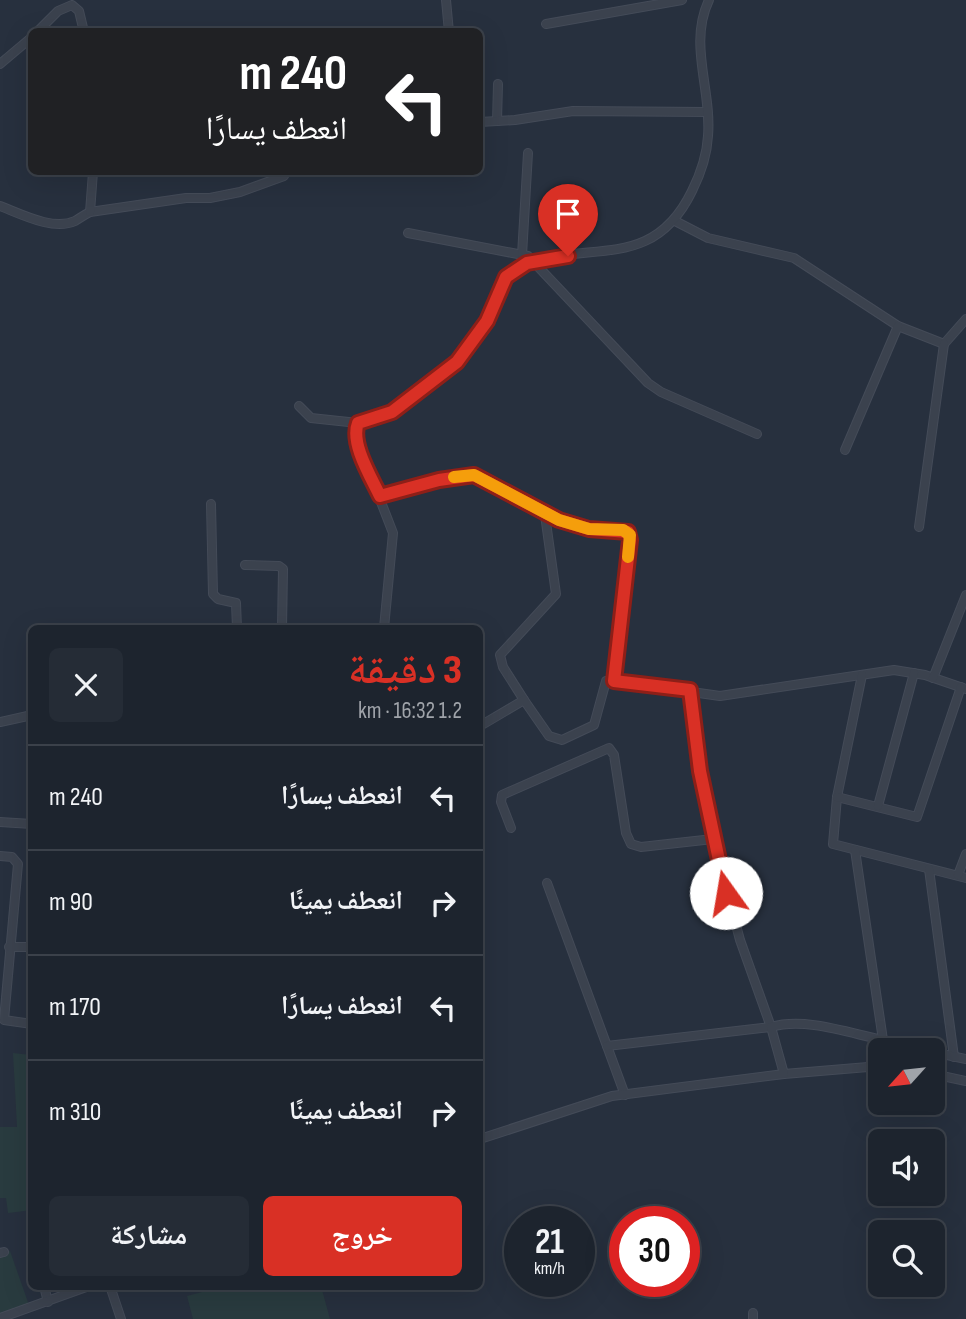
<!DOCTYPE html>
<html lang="ar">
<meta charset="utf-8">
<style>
:root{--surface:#1d242e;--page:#252c36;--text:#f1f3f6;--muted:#a0a4aa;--line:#3b414a;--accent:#d93025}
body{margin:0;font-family:"Sofia Sans Condensed","Noto Naskh Arabic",sans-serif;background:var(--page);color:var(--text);direction:rtl;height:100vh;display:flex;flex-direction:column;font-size:26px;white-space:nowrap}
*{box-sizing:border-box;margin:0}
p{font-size:23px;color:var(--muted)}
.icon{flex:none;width:38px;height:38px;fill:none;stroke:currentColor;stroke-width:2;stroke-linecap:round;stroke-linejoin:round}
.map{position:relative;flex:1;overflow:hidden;direction:ltr}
.sheet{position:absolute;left:28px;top:625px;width:455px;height:665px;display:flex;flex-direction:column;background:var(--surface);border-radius:10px;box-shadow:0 7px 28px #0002,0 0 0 2px var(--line);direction:rtl}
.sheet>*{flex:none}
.top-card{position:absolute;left:28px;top:28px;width:455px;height:147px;border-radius:10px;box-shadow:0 7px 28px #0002,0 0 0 2px var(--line);direction:rtl;background:#202124;color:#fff;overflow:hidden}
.needle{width:46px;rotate:243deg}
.controls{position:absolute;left:868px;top:1038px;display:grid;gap:14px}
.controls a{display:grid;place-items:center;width:77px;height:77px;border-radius:10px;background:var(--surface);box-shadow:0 7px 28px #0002,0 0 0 2px var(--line);font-size:35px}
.speed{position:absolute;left:504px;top:1206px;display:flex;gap:14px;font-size:35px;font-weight:700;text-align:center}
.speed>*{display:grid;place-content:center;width:91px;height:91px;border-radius:50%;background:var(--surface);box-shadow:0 7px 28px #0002,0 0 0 2px var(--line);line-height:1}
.speed small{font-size:18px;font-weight:400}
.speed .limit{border:10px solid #d22;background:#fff;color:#111}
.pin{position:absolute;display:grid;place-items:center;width:60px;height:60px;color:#fff;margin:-72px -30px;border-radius:50% 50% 50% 0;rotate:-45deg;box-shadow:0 0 7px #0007}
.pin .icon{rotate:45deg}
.me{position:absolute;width:77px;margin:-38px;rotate:347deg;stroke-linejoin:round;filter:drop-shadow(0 0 5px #0008)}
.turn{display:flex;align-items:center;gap:24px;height:147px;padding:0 21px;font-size:32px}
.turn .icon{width:91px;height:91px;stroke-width:2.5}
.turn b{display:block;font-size:49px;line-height:60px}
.round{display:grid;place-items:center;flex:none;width:74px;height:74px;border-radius:10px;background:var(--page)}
.head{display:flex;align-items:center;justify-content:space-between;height:119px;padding:0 21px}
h1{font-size:42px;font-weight:800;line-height:52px;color:var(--accent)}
.cta{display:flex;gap:14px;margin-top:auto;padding:14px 21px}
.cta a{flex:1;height:80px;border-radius:10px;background:var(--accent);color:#fff;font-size:28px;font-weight:800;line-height:80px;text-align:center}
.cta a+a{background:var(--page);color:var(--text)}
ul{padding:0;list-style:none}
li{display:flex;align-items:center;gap:21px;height:105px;padding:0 21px;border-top:2px solid var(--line)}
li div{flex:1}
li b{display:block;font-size:26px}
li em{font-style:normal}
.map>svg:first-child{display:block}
.green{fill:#293b3f}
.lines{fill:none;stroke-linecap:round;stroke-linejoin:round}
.minor-casing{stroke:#444b58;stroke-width:10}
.minor{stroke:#3b424e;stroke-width:8}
.route-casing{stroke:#8d1f18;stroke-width:18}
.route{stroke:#d93025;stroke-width:12}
.slow{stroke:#f59e0b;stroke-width:12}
</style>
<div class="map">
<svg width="966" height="1319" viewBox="0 0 966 1319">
<rect width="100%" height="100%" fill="#27303e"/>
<!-- green -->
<g class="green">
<polygon points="13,1053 31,1055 32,1210 8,1213 6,1198 0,1198 0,1127 17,1127"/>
<polygon points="10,1251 30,1308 0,1318 0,1253"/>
<polygon points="202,1286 321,1286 330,1319 193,1319 187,1296 202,1292"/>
</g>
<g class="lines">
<!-- minor casing -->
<g class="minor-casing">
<g id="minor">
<polyline points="446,0 449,32"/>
<polyline points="546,24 682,0"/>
<polyline points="37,32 58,11 72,5 79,11 84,32"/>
<polyline points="0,64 32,37"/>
<polyline points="497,121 498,84"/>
<polyline points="480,122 515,120 573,111 707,112"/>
<path d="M0 206C21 214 53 231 75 221 80 218 84 215 90 212L186 198H210L240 192 284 176"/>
<polyline points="90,212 93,172"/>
<polyline points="675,221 708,238 794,258 898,326 944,344 966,319"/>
<polyline points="408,233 528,256 648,383 661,392 757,434"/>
<polyline points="522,255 528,153"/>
<polyline points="299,406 311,418 358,423"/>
<polyline points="845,450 898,326"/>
<polyline points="380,496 460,476 474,475 559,520 589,529 628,532 630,540 614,681 720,696 894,670 925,675 966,689"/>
<polyline points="211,504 213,594 218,599 236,603 237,628"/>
<polyline points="919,527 944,344"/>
<polyline points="245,565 279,566 283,569 282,628"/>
<path d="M384 628 393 533 360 448 355 426 358 423C401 414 466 360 487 321 495 306 495 285 510 274 573 231 648 282 692 191 700 175 707 154 708 136 712 90 688 44 709 0"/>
<polyline points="862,675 837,797 833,844 966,878"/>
<polyline points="933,678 966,595"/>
<polyline points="524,700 503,667 500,655 556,594 545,515"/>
<polyline points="0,722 32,715"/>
<polyline points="480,726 524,700 549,736 562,740 594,725 606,681 614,681"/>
<polyline points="837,797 917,817 961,687"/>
<polyline points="878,806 914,673"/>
<polyline points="0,822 32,824"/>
<polyline points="511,828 501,802 502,795 609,748 614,755 626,833 631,844 641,847 713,839"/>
<polyline points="0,856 12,857 18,864 4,1020 32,1024"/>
<polyline points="929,869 954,1057"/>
<polyline points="958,875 966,854"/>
<polyline points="547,883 625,1095"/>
<polyline points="9,947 32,947"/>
<polyline points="883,1040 924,1050"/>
<polyline points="607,1046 771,1027 740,940 713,839 690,690"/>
<polyline points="933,1052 966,1059"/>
<polyline points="784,1074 880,1066"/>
<polyline points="933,1074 966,1081"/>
<path d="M480 1139 612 1096 784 1074 771 1027C805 1017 849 1033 883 1040L855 850"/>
<polyline points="0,1253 4,1252"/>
<polyline points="44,1286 48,1302"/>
<polyline points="110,1286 121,1319"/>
<polyline points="0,1318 89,1286"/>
<polyline points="753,1319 753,1313"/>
</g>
</g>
<!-- minor -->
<use href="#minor" class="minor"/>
</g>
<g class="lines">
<!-- route casing -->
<g class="route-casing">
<path id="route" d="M568 256 527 263 506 277 487 321 457 362 392 412 358 423C350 443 371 477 380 496L439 480 474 475 559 520 589 529 628 532 630 540 614 681 690 690 700 771 726 893"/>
</g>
<!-- route -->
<use href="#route" class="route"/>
<!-- slow -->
<polyline class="slow" points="454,477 474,475 559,520 589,529 623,530 630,535 628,557"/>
</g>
</svg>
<div class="controls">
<a><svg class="needle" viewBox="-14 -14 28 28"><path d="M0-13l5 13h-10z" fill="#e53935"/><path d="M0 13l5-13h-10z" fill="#a0a4aa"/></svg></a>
<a><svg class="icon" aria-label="sound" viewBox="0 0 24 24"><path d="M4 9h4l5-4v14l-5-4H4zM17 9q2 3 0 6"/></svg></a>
<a><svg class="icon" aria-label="search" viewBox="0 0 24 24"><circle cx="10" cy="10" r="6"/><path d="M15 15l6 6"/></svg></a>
</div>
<div class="speed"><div>21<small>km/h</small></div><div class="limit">30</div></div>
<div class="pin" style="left:568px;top:256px;background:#d93025"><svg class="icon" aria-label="arrive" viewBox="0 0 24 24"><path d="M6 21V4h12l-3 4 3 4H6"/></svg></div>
<svg class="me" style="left:726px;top:893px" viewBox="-20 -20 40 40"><circle r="19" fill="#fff"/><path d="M0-13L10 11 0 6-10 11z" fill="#d93025"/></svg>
<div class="top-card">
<div class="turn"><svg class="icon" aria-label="left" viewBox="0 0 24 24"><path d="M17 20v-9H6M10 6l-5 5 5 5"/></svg><div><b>240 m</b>انعطف يسارًا</div></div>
</div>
<section class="sheet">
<div class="head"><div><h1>3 دقيقة</h1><p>1.2 km · 16:32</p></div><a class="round"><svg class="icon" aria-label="close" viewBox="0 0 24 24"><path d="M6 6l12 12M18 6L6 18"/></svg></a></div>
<ul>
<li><svg class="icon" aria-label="left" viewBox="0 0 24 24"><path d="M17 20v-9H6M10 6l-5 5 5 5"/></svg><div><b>انعطف يسارًا</b></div><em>240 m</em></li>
<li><svg class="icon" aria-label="right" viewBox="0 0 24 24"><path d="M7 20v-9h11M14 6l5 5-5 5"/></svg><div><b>انعطف يمينًا</b></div><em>90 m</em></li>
<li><svg class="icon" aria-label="left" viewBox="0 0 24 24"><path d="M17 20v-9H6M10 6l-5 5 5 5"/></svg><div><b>انعطف يسارًا</b></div><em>170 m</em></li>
<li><svg class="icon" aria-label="right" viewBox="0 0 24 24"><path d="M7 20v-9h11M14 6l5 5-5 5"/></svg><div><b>انعطف يمينًا</b></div><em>310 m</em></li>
</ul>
<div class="cta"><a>خروج</a><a>مشاركة</a></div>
</section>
</div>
